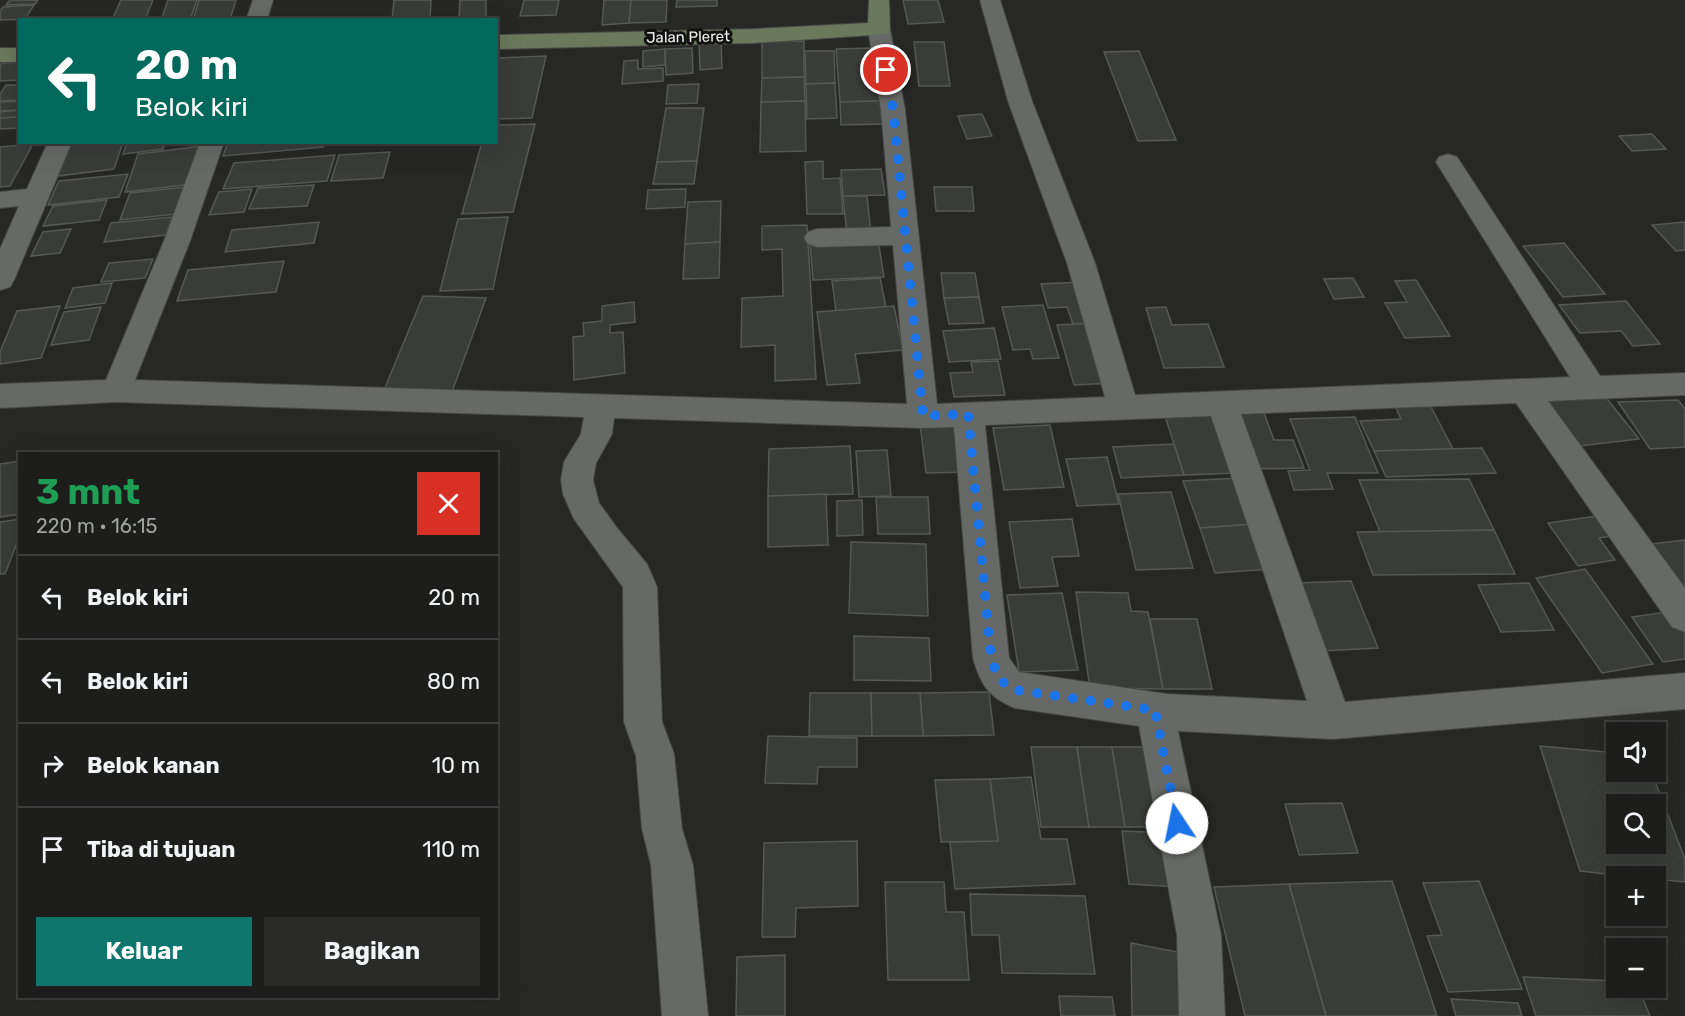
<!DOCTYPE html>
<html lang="id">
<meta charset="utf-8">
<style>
:root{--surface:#1d1e1c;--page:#2a2b29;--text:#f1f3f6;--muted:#a0a2a3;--line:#3b3c3b;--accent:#0f766e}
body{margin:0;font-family:Rubik,sans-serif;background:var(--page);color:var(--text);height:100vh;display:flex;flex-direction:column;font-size:22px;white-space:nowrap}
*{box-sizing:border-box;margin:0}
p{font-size:20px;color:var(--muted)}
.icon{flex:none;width:33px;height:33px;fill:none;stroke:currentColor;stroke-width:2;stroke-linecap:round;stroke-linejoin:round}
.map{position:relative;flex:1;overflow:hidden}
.drawer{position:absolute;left:18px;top:452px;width:480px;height:546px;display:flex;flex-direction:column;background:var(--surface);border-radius:0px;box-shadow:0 6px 24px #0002,0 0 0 2px var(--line)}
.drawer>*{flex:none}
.hud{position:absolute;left:18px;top:18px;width:480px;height:126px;border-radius:0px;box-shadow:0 6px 24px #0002,0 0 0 2px var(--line);background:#00695c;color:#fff;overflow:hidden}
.tools{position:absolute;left:1606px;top:722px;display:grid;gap:12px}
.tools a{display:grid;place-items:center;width:60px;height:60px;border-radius:0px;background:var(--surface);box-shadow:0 6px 24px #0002,0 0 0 2px var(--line);font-size:30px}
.pin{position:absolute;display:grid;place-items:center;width:51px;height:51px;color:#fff;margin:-26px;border:3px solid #fff;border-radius:50%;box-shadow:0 2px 6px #0007}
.me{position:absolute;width:66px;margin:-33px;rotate:349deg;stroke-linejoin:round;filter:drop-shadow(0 0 4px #0008)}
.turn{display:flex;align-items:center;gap:21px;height:126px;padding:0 18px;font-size:27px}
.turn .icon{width:78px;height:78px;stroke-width:2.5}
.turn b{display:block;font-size:42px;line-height:51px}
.round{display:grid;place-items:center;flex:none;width:63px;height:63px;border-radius:0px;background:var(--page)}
.overview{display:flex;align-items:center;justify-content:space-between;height:102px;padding:0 18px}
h1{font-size:36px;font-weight:700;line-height:45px;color:#1e9e55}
.cta{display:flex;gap:12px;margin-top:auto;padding:12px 18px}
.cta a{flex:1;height:69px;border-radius:0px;background:var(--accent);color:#fff;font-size:24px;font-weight:700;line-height:69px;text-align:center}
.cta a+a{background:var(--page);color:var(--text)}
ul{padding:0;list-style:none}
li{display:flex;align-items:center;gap:18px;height:84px;padding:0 18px;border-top:2px solid var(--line)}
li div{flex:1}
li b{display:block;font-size:22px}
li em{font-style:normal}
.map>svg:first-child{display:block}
.building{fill:#3a3c39;stroke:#565855;stroke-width:1.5;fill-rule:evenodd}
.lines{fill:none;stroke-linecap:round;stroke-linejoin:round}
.street-casing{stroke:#464745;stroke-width:2}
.secondary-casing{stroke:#464745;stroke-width:2}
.street{fill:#676966;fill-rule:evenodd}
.secondary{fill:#6a785c;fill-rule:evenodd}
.route{stroke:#1a73e8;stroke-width:10;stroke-dasharray:0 18}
.labels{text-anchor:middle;stroke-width:6;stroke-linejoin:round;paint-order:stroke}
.far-street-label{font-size:15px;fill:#f0f1ef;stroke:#101110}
</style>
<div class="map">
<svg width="1685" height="1016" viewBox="0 0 1685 1016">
<rect width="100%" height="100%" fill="#272826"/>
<!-- building -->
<g class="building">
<polygon points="10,0 38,0 35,4 6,5"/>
<polygon points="121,0 153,0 145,20 112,20"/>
<polygon points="168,0 197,0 190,20 161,20"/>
<polygon points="199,0 236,0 230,20 193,20"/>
<polygon points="394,0 431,0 430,20 392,20"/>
<polygon points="460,0 486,0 486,20 459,20"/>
<polygon points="524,0 559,0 556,15 520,16"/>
<polygon points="604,0 631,0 629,23 602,25"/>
<polygon points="631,0 667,0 666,22 629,23"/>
<polygon points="677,0 717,0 717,6 676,7"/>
<polygon points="903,0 938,0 944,22 908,24"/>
<polygon points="34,5 25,19 0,20 0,11 3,7"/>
<polygon points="721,40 722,68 700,70 699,41"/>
<polygon points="804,41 804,77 762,78 762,42"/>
<polygon points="914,42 944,42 950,86 919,86"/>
<polygon points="692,48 693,73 666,75 665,49"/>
<polygon points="874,48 880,101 840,102 836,49"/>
<polygon points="665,49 665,65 643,67 643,51"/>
<polygon points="805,51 834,51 835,83 806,84"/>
<polygon points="1139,51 1176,140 1138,141 1104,52"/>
<polygon points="546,56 532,118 496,119 496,58"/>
<polygon points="638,60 638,69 663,68 663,81 622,84 624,61"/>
<polygon points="20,62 20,80 0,81 0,66 2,63"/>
<polygon points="804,77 805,101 761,102 762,78"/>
<polygon points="835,83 837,118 807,119 806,84"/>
<polygon points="699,84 697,103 666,104 668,85"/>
<polygon points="6,85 20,85 20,100 0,101 0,94"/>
<polygon points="20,101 20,110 0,111 0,102"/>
<polygon points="805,101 806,151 760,152 761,102"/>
<polygon points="880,101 882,124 841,125 840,102"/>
<polygon points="666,108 704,108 697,161 657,162"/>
<polygon points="20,110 20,117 0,118 0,112"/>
<polygon points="982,114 992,136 967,139 958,116"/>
<polygon points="20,117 19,128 0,129 0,118"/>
<polygon points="535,124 513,212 462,214 482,142 496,142 496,125"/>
<polygon points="1652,134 1666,149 1632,151 1619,136"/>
<polygon points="95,142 123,142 114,169 58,176 70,145"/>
<polygon points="127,142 165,142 163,149 123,154"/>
<polygon points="228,142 324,142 323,147 223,156"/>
<polygon points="33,144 10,186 0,187 0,147"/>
<polygon points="203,146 192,184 125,192 138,154"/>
<polygon points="390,152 383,178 331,181 339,155"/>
<polygon points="335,155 327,181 223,189 234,163"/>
<polygon points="697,161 694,184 653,184 657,162"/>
<polygon points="823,161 823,179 840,178 843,214 807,214 805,162"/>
<polygon points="881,169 885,195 843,196 841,170"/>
<polygon points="128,174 119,197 48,205 59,181"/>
<polygon points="314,185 307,206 249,209 258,188"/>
<polygon points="185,187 176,214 120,220 130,193"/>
<polygon points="934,187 972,187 974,211 936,211"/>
<polygon points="252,189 244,212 209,215 219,192"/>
<polygon points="686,189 685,207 646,209 648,190"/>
<polygon points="843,196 867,196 871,234 847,235"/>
<polygon points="107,200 99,220 43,226 53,206"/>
<polygon points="721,201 720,242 685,244 688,202"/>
<polygon points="172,217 166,235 104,242 111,223"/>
<polygon points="508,217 493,289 440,291 458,219"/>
<polygon points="319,222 314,243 225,252 232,230"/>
<polygon points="1685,222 1685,250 1676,251 1652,225"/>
<polygon points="807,225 816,379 775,381 775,345 741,347 742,298 783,296 782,249 762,250 762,226"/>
<polygon points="71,229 60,253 31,256 43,232"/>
<polygon points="878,240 884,277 813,280 810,243"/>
<polygon points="720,242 719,278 683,279 685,244"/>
<polygon points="1564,243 1605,294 1563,297 1523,246"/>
<polygon points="153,259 145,278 101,282 109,263"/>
<polygon points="284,261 276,292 177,301 188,270"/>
<polygon points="941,273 975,273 979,297 944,298"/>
<polygon points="880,278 886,307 836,311 832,281"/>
<polygon points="1353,278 1364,297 1334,299 1324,279"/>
<polygon points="1416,280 1450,336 1405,338 1385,303 1407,302 1395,281"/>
<polygon points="1081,282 1093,323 1073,324 1067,307 1048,308 1041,284"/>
<polygon points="112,283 105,303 65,308 73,288"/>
<polygon points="423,296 486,298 452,392 384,390"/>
<polygon points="979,297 984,323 949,324 944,298"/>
<polygon points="1626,301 1660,344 1633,346 1621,331 1580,333 1559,305"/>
<polygon points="634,302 635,322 610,325 610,333 623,332 625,373 574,380 573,337 584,336 583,323 602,321 602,306"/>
<polygon points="1043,305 1059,358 1033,359 1030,349 1013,350 1002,307"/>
<polygon points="60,306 41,358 0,364 0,352 17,311"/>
<polygon points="894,306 903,350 855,354 860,383 827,385 817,312"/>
<polygon points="101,307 89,340 51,345 64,312"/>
<polygon points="1166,307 1172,325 1208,324 1224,367 1164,368 1146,308"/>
<polygon points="1093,323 1112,383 1074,385 1057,325"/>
<polygon points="994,328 1001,359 949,362 943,331"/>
<polygon points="998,361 1005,395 954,397 950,373 973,372 971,362"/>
<polygon points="1604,395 1639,439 1580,446 1547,402"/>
<polygon points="1678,400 1685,409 1685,447 1650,449 1618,402"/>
<polygon points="1428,401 1453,449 1374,451 1360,421 1401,419 1393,402"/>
<polygon points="1217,413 1238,473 1184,475 1165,416"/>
<polygon points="1264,413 1274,440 1293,440 1304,468 1250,469 1231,414"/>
<polygon points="1355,417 1378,473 1327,473 1333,489 1294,490 1288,471 1310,470 1290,419"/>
<polygon points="959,423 967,472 926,473 920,424"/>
<polygon points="1050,425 1064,487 1004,490 993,428"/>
<polygon points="1174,444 1184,475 1121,478 1113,447"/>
<polygon points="850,446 853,494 768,496 769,449"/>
<polygon points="1482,448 1496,473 1386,477 1374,451"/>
<polygon points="887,450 891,496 859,497 856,451"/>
<polygon points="1107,457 1119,504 1077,506 1066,459"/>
<polygon points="20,461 20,514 0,517 0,464"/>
<polygon points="1238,478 1255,524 1200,528 1183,481"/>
<polygon points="1469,479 1494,530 1380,532 1359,480"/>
<polygon points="1171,492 1193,568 1136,570 1118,494"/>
<polygon points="826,494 828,545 768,547 768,496"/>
<polygon points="876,497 928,497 930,534 878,534"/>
<polygon points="862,500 863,535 837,536 837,501"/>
<polygon points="1603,515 1618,535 1599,538 1615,560 1578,566 1548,523"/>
<polygon points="20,519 20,535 5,574 0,574 0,522"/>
<polygon points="1072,519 1079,556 1052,557 1058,586 1020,588 1009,522"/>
<polygon points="1255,524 1273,569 1215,573 1200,528"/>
<polygon points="1494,530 1515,574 1373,575 1357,532"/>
<polygon points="1685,540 1685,605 1641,545"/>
<polygon points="851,542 926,544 928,616 849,613"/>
<polygon points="1585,569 1653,664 1602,673 1536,578"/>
<polygon points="1351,581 1378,648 1321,651 1296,583"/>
<polygon points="1529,583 1554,630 1501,632 1478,585"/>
<polygon points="1076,592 1128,593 1131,611 1148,612 1163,689 1090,688"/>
<polygon points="1062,593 1078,670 1019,672 1007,595"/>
<polygon points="1673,611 1685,628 1685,659 1663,662 1632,617"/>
<polygon points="1150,619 1197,619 1212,689 1163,689"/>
<polygon points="854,636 929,638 931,681 854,680"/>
<polygon points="989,692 994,735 923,736 920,693"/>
<polygon points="810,693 871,693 872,736 809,736"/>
<polygon points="871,693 920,693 923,736 872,736"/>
<polygon points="768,736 857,738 857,767 818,767 817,784 765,783"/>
<path d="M1540 746 1617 753V771H1651L1685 859V882L1656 879V876H1625L1580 871ZM1617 804H1656V843H1617Z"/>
<polygon points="1031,747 1077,747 1089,827 1041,827"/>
<polygon points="1077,747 1112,747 1125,827 1089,827"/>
<polygon points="1112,747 1154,747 1170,827 1125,827"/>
<polygon points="1031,777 1041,839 1067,839 1075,884 955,889 950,842 998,841 990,779"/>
<polygon points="990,779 998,841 941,842 935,780"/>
<polygon points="1342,803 1358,853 1299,855 1285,804"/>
<polygon points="1122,831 1169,833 1177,887 1129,884"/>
<polygon points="857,841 858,906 796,908 795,937 762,937 764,843"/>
<polygon points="1392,881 1437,1016 1326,1016 1289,884"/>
<polygon points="1479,881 1522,989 1448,992 1427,936 1442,935 1423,883"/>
<polygon points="885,882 944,882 946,912 964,912 969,980 888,980"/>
<polygon points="1289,884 1326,1016 1245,1016 1214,887"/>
<polygon points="970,894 1085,896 1095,974 1002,973 999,935 972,935"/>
<polygon points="1131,943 1193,955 1195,1016 1132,1016"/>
<polygon points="785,955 785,1016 736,1016 737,957"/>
<polygon points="1523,977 1617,981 1617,987 1638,987 1650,1016 1536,1016"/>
<polygon points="1059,996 1112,997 1115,1016 1061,1016"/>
<polygon points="1451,999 1518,1003 1522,1016 1456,1016"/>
</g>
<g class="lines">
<!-- street casing -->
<g class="street-casing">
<g id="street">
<polygon points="253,0 273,0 267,20 246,20"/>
<path d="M980 0H1000L1032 101 1095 263 1135 395 1570 377 1436 162 1439 157 1448 154 1457 157 1600 376 1685 373V395L1548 401 1685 588V632L1672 627 1516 403 1241 414 1345 702 1685 673V709L1333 739 1178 731 1221 935 1225 1016H1179L1177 935 1139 726 1015 708C988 697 981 685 973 658L954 427 923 428 614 418 612 434 596 463 593 480 599 503 617 528 647 564 657 587 662 722 674 754 682 829 693 865 708 1016H662L651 865 642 829 636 756 624 722 623 587 574 519 563 494 561 480 564 462 581 434 584 417 116 402 0 408V384L106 380 164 241 200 142H224L190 241 135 380 907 404 893 245 817 247 808 244 804 238 808 232 817 229 891 227 881 110 868 29 871 24 879 23 887 24 890 29 905 110 937 404 1105 397 1067 263 1008 101ZM1211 416 1307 701 1167 694 1019 672 1009 658 985 425Z"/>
<polygon points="48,142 72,142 14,280 10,287 0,290 0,249 19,206 0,208 0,192 27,189"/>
</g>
</g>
<!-- secondary casing -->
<g class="secondary-casing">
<g id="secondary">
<polygon points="869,0 889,0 890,29 887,34 754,43 496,49 496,35 754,29 868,23"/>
<rect x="0" y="48" width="20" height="14"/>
</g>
</g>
<!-- street -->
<use href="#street" class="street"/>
<!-- secondary -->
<use href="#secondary" class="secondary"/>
</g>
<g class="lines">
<!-- route -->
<path class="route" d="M886 70 893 110 923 416 968 414 991 658C996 674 1000 683 1015 690L1155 710 1177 823"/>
</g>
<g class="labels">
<!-- far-street labels -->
<g class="far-street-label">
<text transform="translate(688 37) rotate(-1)" y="5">Jalan Pleret</text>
</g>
</g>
</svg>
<div class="tools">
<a><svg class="icon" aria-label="sound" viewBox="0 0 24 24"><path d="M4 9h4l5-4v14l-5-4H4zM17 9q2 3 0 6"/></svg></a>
<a><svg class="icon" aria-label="search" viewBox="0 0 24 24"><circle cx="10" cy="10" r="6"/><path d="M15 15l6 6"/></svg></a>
<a>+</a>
<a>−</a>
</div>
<div class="pin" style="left:886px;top:70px;background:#d93025"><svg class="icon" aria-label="arrive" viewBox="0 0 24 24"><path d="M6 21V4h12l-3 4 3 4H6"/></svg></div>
<svg class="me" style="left:1177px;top:823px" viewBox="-20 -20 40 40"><circle r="19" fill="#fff"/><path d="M0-13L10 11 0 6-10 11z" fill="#1a73e8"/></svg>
<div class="hud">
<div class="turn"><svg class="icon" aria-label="left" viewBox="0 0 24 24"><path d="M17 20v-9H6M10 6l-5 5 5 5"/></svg><div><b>20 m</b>Belok kiri</div></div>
</div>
<section class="drawer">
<div class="overview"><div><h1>3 mnt</h1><p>220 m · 16:15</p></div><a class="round" style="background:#d93025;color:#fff"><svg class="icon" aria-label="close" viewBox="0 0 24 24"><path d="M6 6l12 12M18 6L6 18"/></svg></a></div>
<ul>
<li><svg class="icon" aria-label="left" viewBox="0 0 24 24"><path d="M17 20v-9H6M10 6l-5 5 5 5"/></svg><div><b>Belok kiri</b></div><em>20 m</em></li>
<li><svg class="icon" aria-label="left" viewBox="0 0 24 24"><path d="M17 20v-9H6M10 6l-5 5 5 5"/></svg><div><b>Belok kiri</b></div><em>80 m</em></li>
<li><svg class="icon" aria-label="right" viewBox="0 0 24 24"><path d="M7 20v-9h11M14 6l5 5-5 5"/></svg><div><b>Belok kanan</b></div><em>10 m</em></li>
<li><svg class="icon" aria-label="arrive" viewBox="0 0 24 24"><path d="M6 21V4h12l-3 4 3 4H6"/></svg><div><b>Tiba di tujuan</b></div><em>110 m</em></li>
</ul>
<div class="cta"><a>Keluar</a><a>Bagikan</a></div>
</section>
</div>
